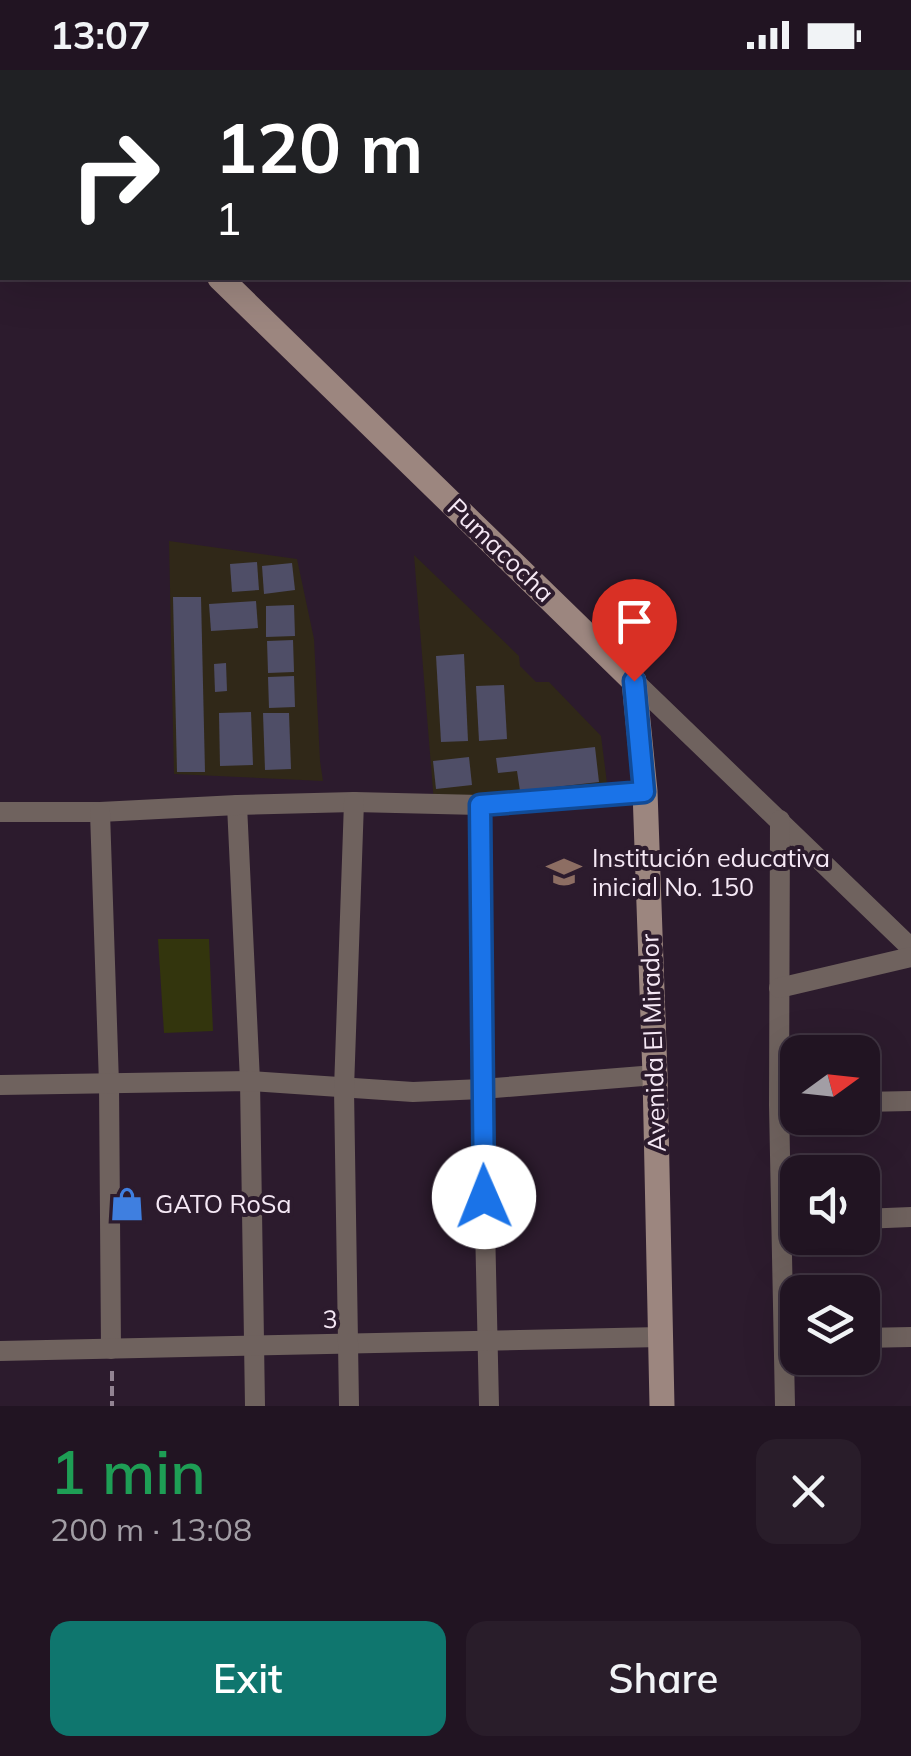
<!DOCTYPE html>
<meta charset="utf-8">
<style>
:root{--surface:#211422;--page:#291d2a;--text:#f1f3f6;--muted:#a29ea5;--line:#3e3340;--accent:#0f766e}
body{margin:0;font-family:Mulish,sans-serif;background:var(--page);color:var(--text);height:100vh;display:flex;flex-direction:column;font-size:38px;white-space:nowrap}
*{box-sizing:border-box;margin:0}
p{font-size:32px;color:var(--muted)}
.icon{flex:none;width:55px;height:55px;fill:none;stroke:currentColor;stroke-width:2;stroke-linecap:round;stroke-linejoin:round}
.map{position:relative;height:1336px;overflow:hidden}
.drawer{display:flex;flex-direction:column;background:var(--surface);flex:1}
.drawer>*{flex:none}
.top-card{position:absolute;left:0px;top:0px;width:912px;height:210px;box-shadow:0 10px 40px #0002,0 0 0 2px var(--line);background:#202124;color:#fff;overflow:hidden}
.needle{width:65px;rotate:75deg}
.controls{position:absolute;left:780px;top:965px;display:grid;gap:20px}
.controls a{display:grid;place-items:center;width:100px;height:100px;border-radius:20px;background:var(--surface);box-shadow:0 10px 40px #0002,0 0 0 2px var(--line);font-size:50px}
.pin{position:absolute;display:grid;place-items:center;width:85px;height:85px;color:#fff;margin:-102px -42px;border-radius:50% 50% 50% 0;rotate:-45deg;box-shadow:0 0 10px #0007}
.pin .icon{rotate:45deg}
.me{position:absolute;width:110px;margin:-55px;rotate:359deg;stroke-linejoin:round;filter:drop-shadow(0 0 8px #0008)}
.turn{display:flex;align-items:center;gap:35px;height:210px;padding:0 50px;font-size:45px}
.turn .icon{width:130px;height:130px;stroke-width:2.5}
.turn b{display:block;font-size:70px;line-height:85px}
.round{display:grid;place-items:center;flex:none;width:105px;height:105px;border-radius:20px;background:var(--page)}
.overview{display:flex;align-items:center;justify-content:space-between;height:170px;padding:0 50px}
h1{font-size:60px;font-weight:600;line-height:75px;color:#1e9e55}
.primary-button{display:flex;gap:20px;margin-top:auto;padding:20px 50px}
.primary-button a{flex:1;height:115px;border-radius:20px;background:var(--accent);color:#fff;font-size:40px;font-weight:600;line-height:115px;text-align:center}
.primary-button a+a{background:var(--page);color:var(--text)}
.status{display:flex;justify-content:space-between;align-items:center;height:70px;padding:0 50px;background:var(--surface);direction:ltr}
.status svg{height:28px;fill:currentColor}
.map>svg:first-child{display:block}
.education{fill:#302818}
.green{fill:#33350d}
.building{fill:#4f4e67}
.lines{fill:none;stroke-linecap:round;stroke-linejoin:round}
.path{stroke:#928392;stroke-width:4;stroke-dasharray:10 5;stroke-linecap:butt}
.street{stroke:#6f625e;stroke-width:20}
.secondary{stroke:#9c867f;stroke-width:25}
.route-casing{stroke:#114b97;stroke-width:25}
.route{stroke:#1a73e8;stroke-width:18}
.labels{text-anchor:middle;stroke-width:8;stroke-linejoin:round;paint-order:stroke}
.street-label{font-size:25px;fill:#f5e8f5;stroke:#2c1b2d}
.poi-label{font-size:25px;fill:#f5e8f5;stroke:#2c1b2d;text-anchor:start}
</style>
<div class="status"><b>13:07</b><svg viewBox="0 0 49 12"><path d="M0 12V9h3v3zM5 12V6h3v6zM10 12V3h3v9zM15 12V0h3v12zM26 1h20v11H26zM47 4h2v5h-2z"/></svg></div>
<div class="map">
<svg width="911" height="1336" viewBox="0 0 911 1336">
<rect width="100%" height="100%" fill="#2c1b2d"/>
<!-- education -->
<g class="education">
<polygon points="169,471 297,489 314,569 320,691 323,711 174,704"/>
<polygon points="414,485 519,586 520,596 536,612 549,612 601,666 607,713 599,719 434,733"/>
</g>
<!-- green -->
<polygon class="green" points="158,869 209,869 213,961 164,963"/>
<!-- building -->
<g class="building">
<polygon points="257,492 259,520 232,522 230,494"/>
<polygon points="292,493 295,520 264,524 262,496"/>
<polygon points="173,527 201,527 205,702 177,702"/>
<polygon points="256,531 258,558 211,561 209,534"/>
<polygon points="294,535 295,566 266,567 266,536"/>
<polygon points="293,570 294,602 268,603 267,571"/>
<polygon points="464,584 468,671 441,672 436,586"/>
<polygon points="226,593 227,621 215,622 214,594"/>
<polygon points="294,606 295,637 269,638 268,607"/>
<polygon points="504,615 507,669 479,671 476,616"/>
<polygon points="251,642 253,695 220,696 219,643"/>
<polygon points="263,643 289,643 291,699 265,700"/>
<polygon points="595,677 599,712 520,721 517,701 498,703 496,688"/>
<polygon points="469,687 472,715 436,719 433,691"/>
</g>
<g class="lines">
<!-- path -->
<polyline class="path" points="112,1301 112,1336"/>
<!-- street -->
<g class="street">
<polyline points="634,611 911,878"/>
<polyline points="237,735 250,1011 255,1336"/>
<polyline points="480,735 482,1019 489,1336"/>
<polyline points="0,742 100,742 237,735 354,732 480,735 645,721"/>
<polyline points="100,742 109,1014 111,1279"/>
<polyline points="780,750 779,1035 785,1336"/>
<polyline points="779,918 911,887"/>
<polyline points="0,1015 250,1011 413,1022 482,1019 655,1005"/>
<polyline points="862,1032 911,1031"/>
<polyline points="862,1149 911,1147"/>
<polyline points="862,1268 911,1267"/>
<polyline points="0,1281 661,1267"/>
<polyline points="349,1336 344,1019 354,732"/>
</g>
<!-- secondary -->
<g class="secondary">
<polyline points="83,0 84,2"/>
<polyline points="220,208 634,611 645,721 655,1005 662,1336"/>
</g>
</g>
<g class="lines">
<!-- route casing -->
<g class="route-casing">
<polyline id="route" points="484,1127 480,735 644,722 634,611"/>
</g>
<!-- route -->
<use href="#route" class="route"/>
</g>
<!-- icons -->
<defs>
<g id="school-bare" transform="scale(2.7)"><path d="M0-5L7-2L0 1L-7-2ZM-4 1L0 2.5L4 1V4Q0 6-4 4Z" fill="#8d6e63" stroke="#2c1b2d" stroke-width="2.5" paint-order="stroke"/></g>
<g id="shop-bare" transform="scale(2.7)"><path d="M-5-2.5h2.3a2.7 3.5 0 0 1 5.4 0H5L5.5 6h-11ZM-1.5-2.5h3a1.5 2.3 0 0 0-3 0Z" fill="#3f7fe0" stroke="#2c1b2d" stroke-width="2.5" paint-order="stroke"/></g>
</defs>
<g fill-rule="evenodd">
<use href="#school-bare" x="564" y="802"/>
<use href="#shop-bare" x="127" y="1134"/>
</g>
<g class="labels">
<!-- street labels -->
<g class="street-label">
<text transform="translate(501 480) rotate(44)" y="9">Pumacocha</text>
<text transform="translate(653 973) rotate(-92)" y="9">Avenida El Mirador</text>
<text transform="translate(330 1249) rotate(-1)" y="9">3</text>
</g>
<!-- poi labels -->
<g class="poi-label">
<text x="592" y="797">Institución educativa<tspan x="592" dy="29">inicial No. 150</tspan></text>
<text x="155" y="1143">GATO RoSa</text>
</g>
</g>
</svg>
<div class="controls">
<a><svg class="needle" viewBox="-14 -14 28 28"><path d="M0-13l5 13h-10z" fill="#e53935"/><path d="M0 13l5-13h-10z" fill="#a29ea5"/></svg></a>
<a><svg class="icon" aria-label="sound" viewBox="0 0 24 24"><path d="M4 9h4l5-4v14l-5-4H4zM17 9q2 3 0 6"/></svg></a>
<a><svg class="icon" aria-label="layers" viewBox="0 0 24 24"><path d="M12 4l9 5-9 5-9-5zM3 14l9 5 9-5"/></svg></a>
</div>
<div class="pin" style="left:634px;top:611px;background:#d93025"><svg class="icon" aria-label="arrive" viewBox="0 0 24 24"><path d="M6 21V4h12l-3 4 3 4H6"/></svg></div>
<svg class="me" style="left:484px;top:1127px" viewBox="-20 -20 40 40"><circle r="19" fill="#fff"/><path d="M0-13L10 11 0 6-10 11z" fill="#1a73e8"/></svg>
<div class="top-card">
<div class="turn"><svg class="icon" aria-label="right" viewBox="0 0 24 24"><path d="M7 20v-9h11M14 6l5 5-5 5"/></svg><div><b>120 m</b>1</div></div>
</div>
</div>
<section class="drawer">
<div class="overview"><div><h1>1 min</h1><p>200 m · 13:08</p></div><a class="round"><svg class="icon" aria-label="close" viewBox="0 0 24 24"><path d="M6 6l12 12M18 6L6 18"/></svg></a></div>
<div class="primary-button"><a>Exit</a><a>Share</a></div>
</section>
